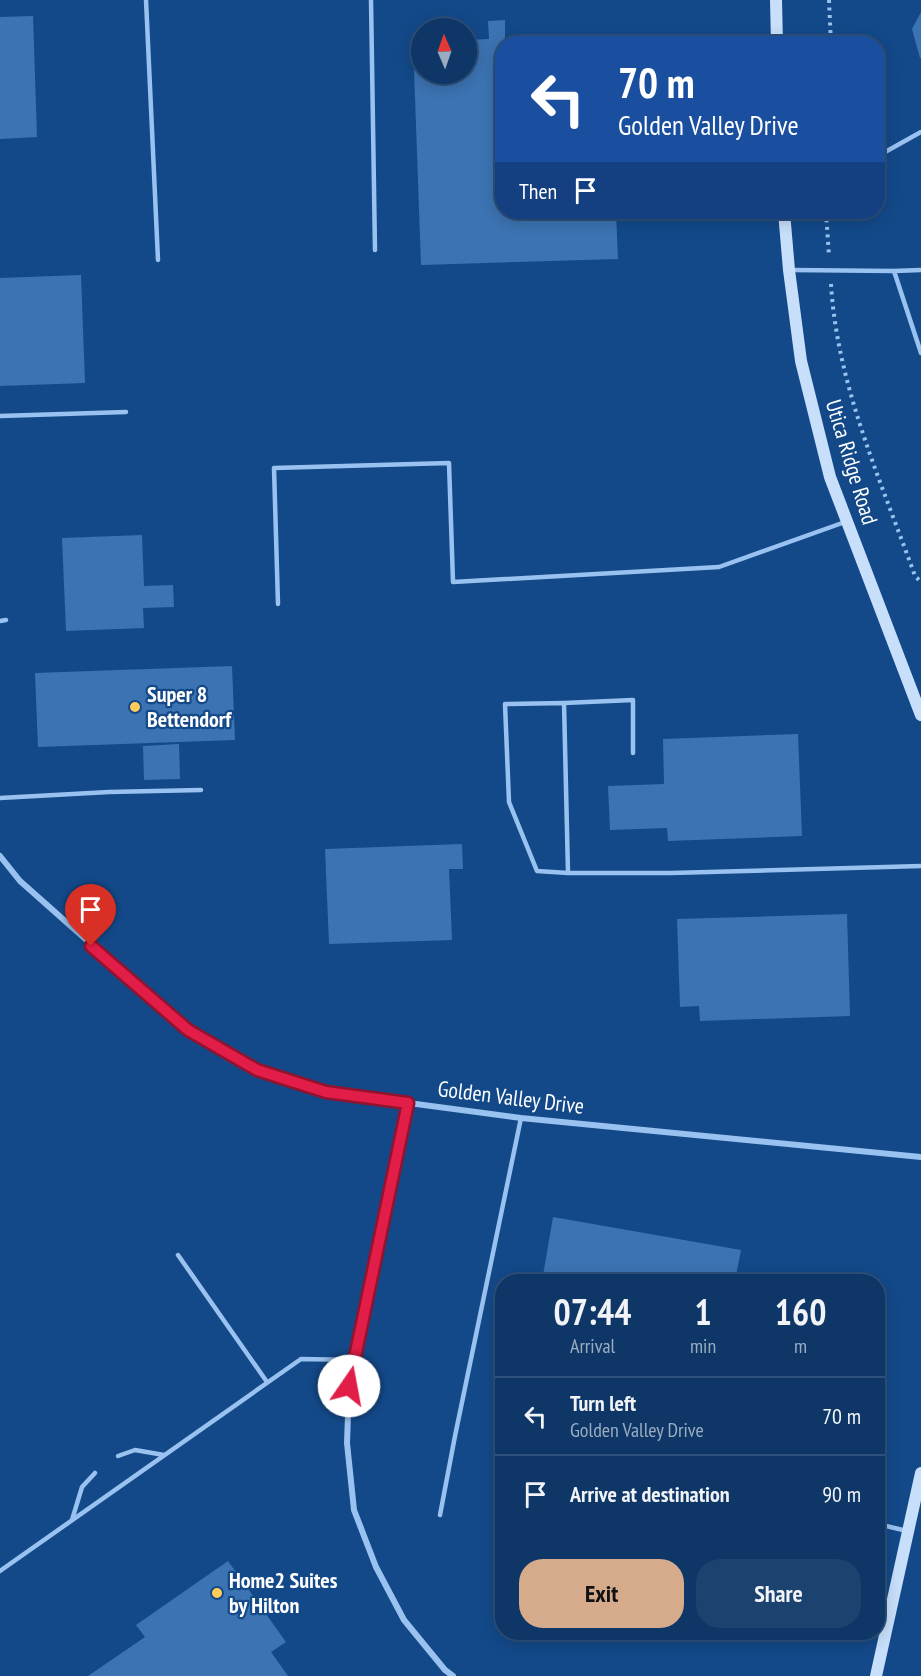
<!DOCTYPE html>
<style>
:root{--surface:#0e3767;--page:#1c4270;--text:#f1f3f6;--muted:#9bacc0;--line:#2e517b;--accent:#d6ab8b}
body{margin:0;font-family:"PT Sans Narrow",sans-serif;background:var(--page);color:var(--text);height:100vh;display:flex;flex-direction:column;font-size:22px;white-space:nowrap}
*{box-sizing:border-box;margin:0}
p{font-size:20px;color:var(--muted)}
.icon{flex:none;width:33px;height:33px;fill:none;stroke:currentColor;stroke-width:2;stroke-linecap:round;stroke-linejoin:round}
.map{position:relative;flex:1;overflow:hidden}
.side{position:absolute;left:495px;top:1274px;width:390px;height:366px;display:flex;flex-direction:column;background:var(--surface);border-radius:24px;box-shadow:0 3px 15px #0003,0 0 0 2px var(--line)}
.side>*{flex:none}
.top-card{position:absolute;left:495px;top:36px;width:390px;height:183px;border-radius:24px;box-shadow:0 3px 15px #0003,0 0 0 2px var(--line);background:#1a4fa0;color:#fff;overflow:hidden}
.needle{width:39px;rotate:358deg}
.tools{position:absolute;left:411px;top:18px;display:grid;gap:12px}
.tools a{display:grid;place-items:center;width:66px;height:66px;border-radius:50%;background:var(--surface);box-shadow:0 3px 15px #0003,0 0 0 2px var(--line);font-size:30px}
.pin{position:absolute;display:grid;place-items:center;width:51px;height:51px;color:#fff;margin:-62px -26px;border-radius:50% 50% 50% 0;rotate:-45deg;box-shadow:0 0 6px #0007}
.pin .icon{rotate:45deg}
.me{position:absolute;width:66px;margin:-33px;rotate:12deg;stroke-linejoin:round;filter:drop-shadow(0 0 4px #0008)}
.turn{display:flex;align-items:center;gap:21px;height:126px;padding:0 24px;font-size:27px}
.turn .icon{width:78px;height:78px;stroke-width:2.5}
.turn b{display:block;font-size:42px;line-height:51px}
.then{display:flex;align-items:center;height:57px;padding:0 24px;background:#0003;gap:12px;font-size:22px}
.eta{display:flex;justify-content:space-evenly;align-items:center;height:102px;text-align:center}
.eta b{font-size:36px;font-weight:700;line-height:42px}
.action{display:flex;gap:12px;margin-top:auto;padding:12px 24px}
.action a{flex:1;height:69px;border-radius:24px;background:var(--accent);color:#111;font-size:24px;font-weight:700;line-height:69px;text-align:center}
.action a+a{background:var(--page);color:var(--text)}
ul{padding:0;list-style:none}
li{display:flex;align-items:center;gap:18px;height:78px;padding:0 24px;border-top:2px solid var(--line)}
li div{flex:1}
li b{display:block;font-size:22px}
li em{font-style:normal}
.map>svg:first-child{display:block}
.building{fill:#3c73b2}
.lines{fill:none;stroke-linecap:round;stroke-linejoin:round}
.path{stroke:#9ac2f0;stroke-width:4;stroke-dasharray:3 4.5;stroke-linecap:butt}
.lane{stroke:#9ac2f0;stroke-width:4.5}
.street{stroke:#9ac2f0;stroke-width:6}
.secondary{stroke:#c7dffb;stroke-width:12}
.route-casing{stroke:#92132f;stroke-width:15}
.route{stroke:#e11d48;stroke-width:10}
.poi-dot{fill:#ffcc58;stroke:#134989;stroke-width:2}
.labels{text-anchor:middle;stroke-width:4.5;stroke-linejoin:round;paint-order:stroke}
.street-label{font-size:22px;fill:#fff;stroke:#134989}
.poi-label{font-size:22px;font-weight:bold;fill:#fff;stroke:#134989;text-anchor:start}
</style>
<div class="map">
<svg width="921" height="1676" viewBox="0 0 921 1676">
<rect width="100%" height="100%" fill="#134989"/>
<!-- building -->
<g class="building">
<polygon points="921,12 921,58 920,58 912,29"/>
<polygon points="33,16 37,137 0,139 0,17"/>
<polygon points="505,20 505,40 613,36 613,44 502,44 502,212 616,212 618,259 421,265 413,41 422,41 422,74 466,74 466,40 489,39 488,21"/>
<polygon points="81,275 85,383 0,386 0,278"/>
<polygon points="142,535 144,586 173,585 174,607 143,608 144,628 66,631 62,538"/>
<polygon points="232,666 235,740 38,747 35,673"/>
<polygon points="798,734 802,836 668,841 667,828 610,830 608,786 664,784 663,739"/>
<polygon points="179,744 180,779 144,780 143,746"/>
<polygon points="462,844 463,869 449,869 452,940 329,944 325,849"/>
<polygon points="847,914 850,1016 700,1021 699,1006 680,1007 677,919"/>
<polygon points="553,1217 741,1250 735,1281 542,1281"/>
<polygon points="228,1561 286,1642 271,1652 288,1676 88,1676 145,1637 136,1625"/>
</g>
<g class="lines">
<!-- path -->
<g class="path">
<polyline points="829,0 831,44"/>
<polyline points="826,212 829,256"/>
<path d="M831 284C837 385 881 481 915 576L921 582"/>
</g>
<!-- lane -->
<g class="lane">
<polyline points="146,0 158,260"/>
<polyline points="371,0 375,250"/>
<polyline points="878,156 921,132"/>
<polyline points="791,270 894,271 921,353"/>
<polyline points="894,271 921,270"/>
<polyline points="0,416 126,412"/>
<polyline points="278,604 274,468 449,463 453,582 719,567 845,522"/>
<polyline points="0,621 6,620"/>
<polygon points="564,703 568,873 537,871 509,802 505,704"/>
<polyline points="564,703 633,700 633,753"/>
<polyline points="0,798 109,792 201,790"/>
<polyline points="568,873 671,873 921,866"/>
<polyline points="178,1255 267,1382"/>
<polyline points="118,1456 135,1450 164,1455"/>
<polyline points="440,1515 455,1436 521,1118"/>
<polyline points="72,1520 82,1487 95,1473"/>
<polyline points="878,1524 907,1531"/>
<polyline points="0,1571 301,1359 355,1360"/>
</g>
<!-- street -->
<g class="street">
<polyline points="0,856 20,881 188,1030 257,1070 326,1092 521,1118 921,1157"/>
<polyline points="408,1103 349,1386 347,1443 354,1510 376,1567 404,1620 445,1670 453,1676"/>
</g>
<!-- secondary -->
<g class="secondary">
<polyline points="776,0 777,44"/>
<polyline points="784,212 789,270 801,361 830,477 921,715"/>
<polyline points="876,1676 921,1473"/>
</g>
</g>
<g class="lines">
<!-- route casing -->
<g class="route-casing">
<polyline id="route" points="91,946 188,1030 257,1070 326,1092 408,1103 349,1386"/>
</g>
<!-- route -->
<use href="#route" class="route"/>
</g>
<!-- markers -->
<g class="poi-dot">
<circle cx="135" cy="707" r="6"/>
<circle cx="217" cy="1593" r="6"/>
</g>
<g class="labels">
<!-- street labels -->
<g class="street-label">
<text transform="translate(852 462) rotate(73)" y="8">Utica Ridge Road</text>
<text transform="translate(511 1097) rotate(7)" y="8">Golden Valley Drive</text>
</g>
<!-- poi labels -->
<g class="poi-label">
<text x="147" y="702">Super 8<tspan x="147" dy="25">Bettendorf</tspan></text>
<text x="229" y="1588">Home2 Suites<tspan x="229" dy="25">by Hilton</tspan></text>
</g>
</g>
</svg>
<div class="tools">
<a><svg class="needle" viewBox="-14 -14 28 28"><path d="M0-13l5 13h-10z" fill="#e53935"/><path d="M0 13l5-13h-10z" fill="#9bacc0"/></svg></a>
</div>
<div class="pin" style="left:91px;top:946px;background:#d93025"><svg class="icon" aria-label="arrive" viewBox="0 0 24 24"><path d="M6 21V4h12l-3 4 3 4H6"/></svg></div>
<svg class="me" style="left:349px;top:1386px" viewBox="-20 -20 40 40"><circle r="19" fill="#fff"/><path d="M0-13L10 11 0 6-10 11z" fill="#e11d48"/></svg>
<div class="top-card">
<div class="turn"><svg class="icon" aria-label="left" viewBox="0 0 24 24"><path d="M17 20v-9H6M10 6l-5 5 5 5"/></svg><div><b>70 m</b>Golden Valley Drive</div></div>
<div class="then">Then<svg class="icon" aria-label="arrive" viewBox="0 0 24 24"><path d="M6 21V4h12l-3 4 3 4H6"/></svg></div>
</div>
<section class="side">
<div class="eta">
<div><b>07:44</b><p>Arrival</p></div>
<div><b>1</b><p>min</p></div>
<div><b>160</b><p>m</p></div>
</div>
<ul>
<li><svg class="icon" aria-label="left" viewBox="0 0 24 24"><path d="M17 20v-9H6M10 6l-5 5 5 5"/></svg><div><b>Turn left</b><p>Golden Valley Drive</p></div><em>70 m</em></li>
<li><svg class="icon" aria-label="arrive" viewBox="0 0 24 24"><path d="M6 21V4h12l-3 4 3 4H6"/></svg><div><b>Arrive at destination</b></div><em>90 m</em></li>
</ul>
<div class="action"><a>Exit</a><a>Share</a></div>
</section>
</div>
